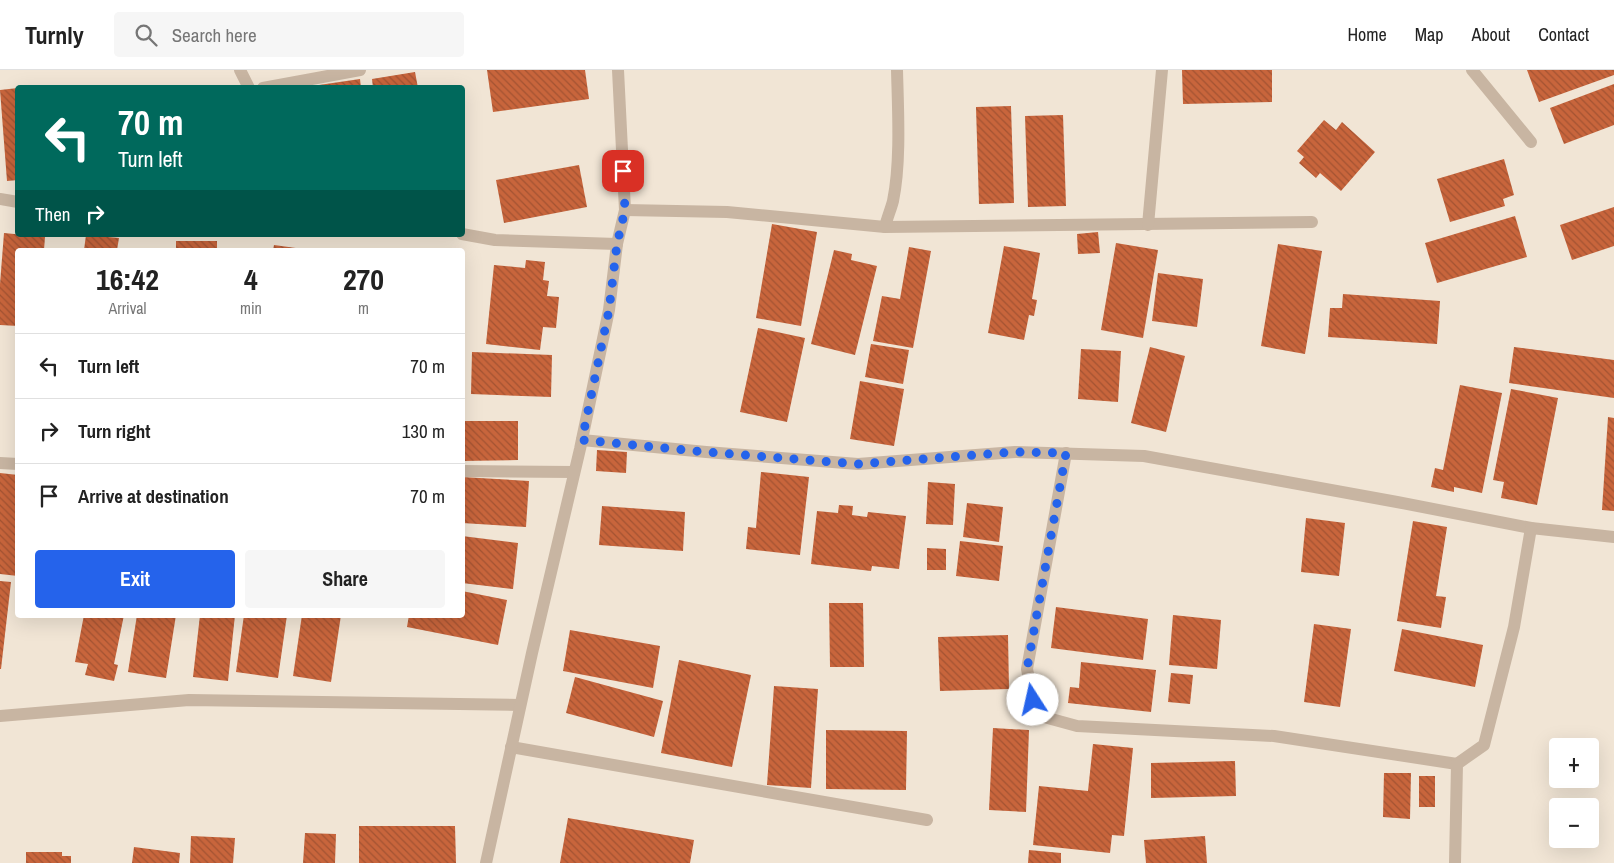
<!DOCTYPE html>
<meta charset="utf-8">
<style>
:root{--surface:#fff;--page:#f6f6f6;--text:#222;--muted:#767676;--line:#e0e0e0;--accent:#2563eb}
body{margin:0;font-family:"Archivo Narrow",sans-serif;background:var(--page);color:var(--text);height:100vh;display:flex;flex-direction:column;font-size:19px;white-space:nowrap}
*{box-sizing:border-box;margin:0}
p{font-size:16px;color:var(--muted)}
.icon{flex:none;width:28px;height:28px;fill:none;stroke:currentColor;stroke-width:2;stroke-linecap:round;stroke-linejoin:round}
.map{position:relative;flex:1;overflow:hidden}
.drawer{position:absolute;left:15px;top:178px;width:450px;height:370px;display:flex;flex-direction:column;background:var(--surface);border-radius:5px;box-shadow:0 5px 20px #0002}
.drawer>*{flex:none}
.top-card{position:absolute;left:15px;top:15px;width:450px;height:152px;border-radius:5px;box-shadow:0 5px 20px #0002;background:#00695c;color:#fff;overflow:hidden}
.controls{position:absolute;left:1549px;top:668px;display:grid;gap:10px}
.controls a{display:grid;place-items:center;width:50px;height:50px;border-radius:5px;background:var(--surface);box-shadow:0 5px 20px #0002;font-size:25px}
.pin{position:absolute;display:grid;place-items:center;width:42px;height:42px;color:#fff;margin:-21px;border-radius:10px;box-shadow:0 2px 8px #0006}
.me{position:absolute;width:55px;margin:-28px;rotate:350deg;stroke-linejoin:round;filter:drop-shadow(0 0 4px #0008)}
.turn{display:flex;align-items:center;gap:18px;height:105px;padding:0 20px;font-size:22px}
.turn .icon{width:65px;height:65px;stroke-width:2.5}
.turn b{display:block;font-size:35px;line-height:42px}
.then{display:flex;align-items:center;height:48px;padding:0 20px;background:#0003;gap:10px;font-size:19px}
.eta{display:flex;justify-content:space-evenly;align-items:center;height:85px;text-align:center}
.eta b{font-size:30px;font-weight:800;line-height:35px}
.action{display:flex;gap:10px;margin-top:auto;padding:10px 20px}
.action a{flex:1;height:58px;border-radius:5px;background:var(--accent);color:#fff;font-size:20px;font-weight:800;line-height:58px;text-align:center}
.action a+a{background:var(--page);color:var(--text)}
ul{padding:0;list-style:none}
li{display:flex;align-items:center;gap:15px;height:65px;padding:0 20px;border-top:1px solid var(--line)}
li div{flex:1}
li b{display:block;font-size:19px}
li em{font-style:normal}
header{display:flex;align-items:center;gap:30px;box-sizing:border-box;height:70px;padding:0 25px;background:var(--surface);border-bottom:1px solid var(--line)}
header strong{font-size:24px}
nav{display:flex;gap:28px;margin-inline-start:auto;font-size:18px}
.search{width:350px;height:45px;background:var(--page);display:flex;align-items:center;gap:12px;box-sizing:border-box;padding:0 18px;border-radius:5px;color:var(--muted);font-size:19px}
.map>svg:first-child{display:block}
.building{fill:url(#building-back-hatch)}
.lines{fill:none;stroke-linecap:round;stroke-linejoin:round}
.street{stroke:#c8b5a2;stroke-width:12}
.route{stroke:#2563eb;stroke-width:9;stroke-dasharray:0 16.2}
</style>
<header>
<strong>Turnly</strong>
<div class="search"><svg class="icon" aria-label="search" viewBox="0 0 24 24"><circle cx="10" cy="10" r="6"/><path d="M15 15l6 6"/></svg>Search here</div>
<nav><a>Home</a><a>Map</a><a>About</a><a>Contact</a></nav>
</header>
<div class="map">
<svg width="1614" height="793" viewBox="0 0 1614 793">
<defs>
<pattern id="building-back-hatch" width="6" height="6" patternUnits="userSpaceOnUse" patternTransform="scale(1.25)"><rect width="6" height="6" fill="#c8653c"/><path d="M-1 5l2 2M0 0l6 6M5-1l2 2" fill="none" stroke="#a35332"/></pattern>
</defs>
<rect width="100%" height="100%" fill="#f1e5d5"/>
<!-- building -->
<g class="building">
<polygon points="487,0 585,0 589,29 493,42"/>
<polygon points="1182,0 1272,0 1272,32 1183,34"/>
<polygon points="1527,0 1614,0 1614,5 1539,32"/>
<polygon points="415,2 418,18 373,18 372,9"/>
<polygon points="360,9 361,18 319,18 319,15"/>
<polygon points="1614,14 1614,55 1564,74 1550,38"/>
<polygon points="18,18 18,110 7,111 0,20"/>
<polygon points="1011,36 1014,133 979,134 976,37"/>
<polygon points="1063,45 1066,136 1028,137 1025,46"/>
<polygon points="1324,50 1336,60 1342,52 1375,82 1341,121 1320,103 1316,108 1299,93 1304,87 1297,81"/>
<polygon points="1504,89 1514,125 1503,129 1505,136 1450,152 1437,109"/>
<polygon points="579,95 587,137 504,153 496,110"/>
<polygon points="1614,137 1614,176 1572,190 1560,155"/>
<polygon points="1515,146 1527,187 1437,213 1425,173"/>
<polygon points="772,154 817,162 801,256 756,248"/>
<polygon points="1098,162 1100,183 1078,184 1077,164"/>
<polygon points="4,163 45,167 44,180 18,180 18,256 0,255 0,214"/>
<polygon points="86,165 119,168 117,180 84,180"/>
<rect x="176" y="171" width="41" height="9"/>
<polygon points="1116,173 1158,180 1143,268 1101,260"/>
<polygon points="1278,174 1322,181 1305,284 1261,276"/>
<polygon points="274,175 303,179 303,180 273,180"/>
<polygon points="1004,176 1040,183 1032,229 1037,230 1034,246 1029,245 1024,270 988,263"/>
<polygon points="909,177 931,181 913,278 873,271 882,226 900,229"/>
<polygon points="834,180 852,184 851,190 877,196 855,285 811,274"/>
<polygon points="526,190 545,192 543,210 549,211 547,226 559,227 556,258 543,257 540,280 486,274 494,195 525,198"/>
<polygon points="1158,203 1203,209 1197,257 1152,251"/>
<polygon points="1343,224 1440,231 1437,274 1328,267 1330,238 1342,238"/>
<polygon points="758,258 805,268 787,352 740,342"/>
<polygon points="871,274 909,280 903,314 865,307"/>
<polygon points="1150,277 1185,286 1166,362 1131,353"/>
<polygon points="1514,277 1614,290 1614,328 1509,313"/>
<polygon points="1081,279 1121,281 1118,332 1078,329"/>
<polygon points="472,282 552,285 551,327 471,324"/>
<polygon points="860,311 904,319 894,376 850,369"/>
<polygon points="1460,315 1502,323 1482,423 1454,417 1454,422 1431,417 1435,398 1443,400"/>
<polygon points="1511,319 1558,328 1537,435 1501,428 1504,412 1493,410"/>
<polygon points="1608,347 1614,348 1614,441 1602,440"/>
<polygon points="462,351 518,351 518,390 462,391"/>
<polygon points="597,380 627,382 626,403 596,401"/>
<polygon points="761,402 809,407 800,485 746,479 748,457 756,458"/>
<polygon points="0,403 18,405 18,506 0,504"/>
<polygon points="462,407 529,411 526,457 462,453"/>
<polygon points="928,412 955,414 953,455 926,454"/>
<polygon points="967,433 1003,437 999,472 963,467"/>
<polygon points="839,435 853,436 852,445 867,447 868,442 906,446 899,499 872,496 871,501 811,494 817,441 838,443"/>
<polygon points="602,436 685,442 683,481 599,475"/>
<polygon points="1306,448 1345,453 1339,506 1301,502"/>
<polygon points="1413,451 1447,457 1436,526 1446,527 1441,558 1397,551"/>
<polygon points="462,466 518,473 513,519 462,513"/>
<polygon points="960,471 1003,476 999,511 956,506"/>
<polygon points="927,478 946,479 946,500 927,500"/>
<polygon points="0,511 11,512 1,599 0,599"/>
<polygon points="462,521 507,530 498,575 407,557 409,545 462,545"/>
<polygon points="829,533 863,533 864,597 830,597"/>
<polygon points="1056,537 1148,549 1143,590 1051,578"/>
<polygon points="84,545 124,545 114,594 118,595 114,611 85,605 88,594 75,592"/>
<polygon points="137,545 176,545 166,608 128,602"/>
<polygon points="200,545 235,545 228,611 193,607"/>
<polygon points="244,545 287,545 278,608 236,602"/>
<polygon points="302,545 341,545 331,612 293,606"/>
<polygon points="1173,545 1221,550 1217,599 1169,595"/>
<polygon points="1314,554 1351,559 1340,637 1304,632"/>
<polygon points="1402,559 1483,575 1475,617 1394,601"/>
<polygon points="570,560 660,576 653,618 563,601"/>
<polygon points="1008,565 1009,619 940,621 938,567"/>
<polygon points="679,590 751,605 732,697 661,683"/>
<polygon points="1081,592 1156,600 1151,642 1068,633 1070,617 1079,618"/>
<polygon points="1171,603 1193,605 1190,634 1168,632"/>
<polygon points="575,607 663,631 654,667 566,643"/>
<polygon points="774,616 818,619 811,718 767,715"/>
<polygon points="993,658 1029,660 1026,742 989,740"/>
<polygon points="826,660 907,661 906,720 826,719"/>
<polygon points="1093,674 1133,678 1124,766 1112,765 1110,783 1033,775 1039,716 1088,721"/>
<polygon points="1235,691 1236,726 1151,728 1151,693"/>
<polygon points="1384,703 1411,703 1410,749 1383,747"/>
<rect x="1419" y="706" width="16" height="31"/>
<polygon points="568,748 694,770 690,793 560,793"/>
<polygon points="359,756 455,756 456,793 359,793"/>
<polygon points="305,763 336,764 335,793 303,793"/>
<polygon points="191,766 235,768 233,793 190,793"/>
<polygon points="1205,766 1207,793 1146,793 1144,770"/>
<polygon points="134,777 180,783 179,793 132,793"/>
<polygon points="1029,780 1061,783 1061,793 1028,793"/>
<polygon points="26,782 62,782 62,786 71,786 71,793 26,793"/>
</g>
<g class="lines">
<!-- street -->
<g class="street">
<polyline points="240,0 249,18"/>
<polyline points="1472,0 1531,72"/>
<polyline points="263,18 360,0"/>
<polyline points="0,129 18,132"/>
<polyline points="625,140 727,142 885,157 1312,152"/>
<polyline points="1148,155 1162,0"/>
<path d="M885 157C887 148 891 139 893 131 901 92 898 40 897 0"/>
<polyline points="462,164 495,170 617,174"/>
<polyline points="582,370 706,382 858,394 1015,382 1144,386 1397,432 1531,458 1614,467"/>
<polyline points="1066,383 1027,599 1033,630 1044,647 1077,656 1274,666 1457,694"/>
<polyline points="0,393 18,394"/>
<polyline points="462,401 574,402"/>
<polyline points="0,646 189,630 520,635"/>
<polyline points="511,677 927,750"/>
<polyline points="486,793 532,583 580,379 609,240 617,174 625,140 618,0"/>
<polyline points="1455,793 1457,694 1484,675 1514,557 1531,458"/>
</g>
</g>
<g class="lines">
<!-- route -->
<polyline class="route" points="623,101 625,140 617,174 609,240 582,370 706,382 858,394 1015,382 1066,383 1027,599 1033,630"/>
</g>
</svg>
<div class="controls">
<a>+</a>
<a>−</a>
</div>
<div class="pin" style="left:623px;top:101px;background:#d93025"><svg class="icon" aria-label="arrive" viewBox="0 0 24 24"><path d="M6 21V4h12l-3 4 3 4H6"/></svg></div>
<svg class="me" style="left:1033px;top:630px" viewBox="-20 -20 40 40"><circle r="19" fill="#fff"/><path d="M0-13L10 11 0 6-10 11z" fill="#2563eb"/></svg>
<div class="top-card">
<div class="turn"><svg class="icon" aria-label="left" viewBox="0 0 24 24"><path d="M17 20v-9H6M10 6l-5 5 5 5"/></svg><div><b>70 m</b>Turn left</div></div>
<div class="then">Then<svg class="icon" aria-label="right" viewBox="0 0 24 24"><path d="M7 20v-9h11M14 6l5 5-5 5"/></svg></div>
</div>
<section class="drawer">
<div class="eta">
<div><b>16:42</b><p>Arrival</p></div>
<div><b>4</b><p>min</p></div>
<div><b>270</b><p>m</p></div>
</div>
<ul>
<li><svg class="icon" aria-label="left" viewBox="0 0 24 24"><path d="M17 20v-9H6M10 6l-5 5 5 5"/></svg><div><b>Turn left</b></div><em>70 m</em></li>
<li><svg class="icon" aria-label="right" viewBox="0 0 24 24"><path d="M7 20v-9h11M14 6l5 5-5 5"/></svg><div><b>Turn right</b></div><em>130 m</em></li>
<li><svg class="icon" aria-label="arrive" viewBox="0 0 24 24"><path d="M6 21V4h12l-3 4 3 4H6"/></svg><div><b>Arrive at destination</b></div><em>70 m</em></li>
</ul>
<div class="action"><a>Exit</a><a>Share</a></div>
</section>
</div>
